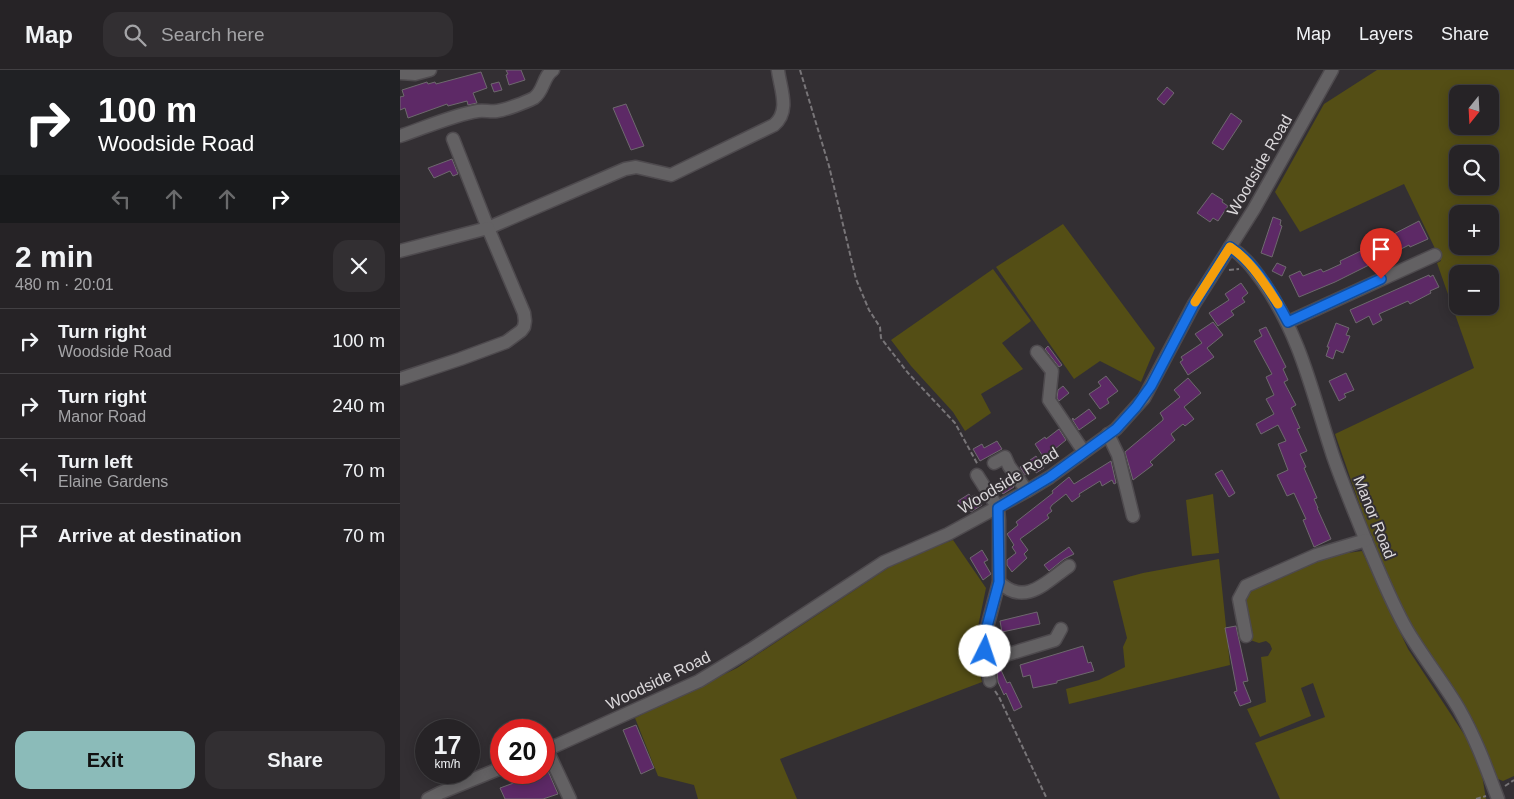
<!DOCTYPE html>
<meta charset="utf-8">
<style>
:root{--surface:#262326;--page:#322f32;--text:#f1f3f6;--muted:#a4a4a7;--line:#424043;--accent:#8bbbb9}
body{margin:0;font-family:Arial,sans-serif;background:var(--page);color:var(--text);height:100vh;display:flex;flex-direction:column;font-size:19px;white-space:nowrap}
*{box-sizing:border-box;margin:0}
p{font-size:16px;color:var(--muted)}
.icon{flex:none;width:28px;height:28px;fill:none;stroke:currentColor;stroke-width:2;stroke-linecap:round;stroke-linejoin:round}
.map{position:relative;flex:1;overflow:hidden}
.panel{display:flex;flex-direction:column;background:var(--surface);width:400px}
.panel>*{flex:none}
.top-card{background:#202124;color:#fff;overflow:hidden}
.needle{width:32px;rotate:198deg}
.tools{position:absolute;left:1049px;top:15px;display:grid;gap:10px}
.tools a{display:grid;place-items:center;width:50px;height:50px;border-radius:10px;background:var(--surface);box-shadow:0 2px 12px #0003,0 0 0 1px var(--line);font-size:25px}
.speed{position:absolute;left:15px;top:649px;display:flex;gap:10px;font-size:25px;font-weight:700;text-align:center}
.speed>*{display:grid;place-content:center;width:65px;height:65px;border-radius:50%;background:var(--surface);box-shadow:0 2px 12px #0003,0 0 0 1px var(--line);line-height:1}
.speed small{font-size:12px;font-weight:400}
.speed .limit{border:8px solid #d22;background:#fff;color:#111}
.pin{position:absolute;display:grid;place-items:center;width:42px;height:42px;color:#fff;margin:-51px -21px;border-radius:50% 50% 50% 0;rotate:-45deg;box-shadow:0 0 5px #0007}
.pin .icon{rotate:45deg}
.me{position:absolute;width:55px;margin:-28px;rotate:4deg;stroke-linejoin:round;filter:drop-shadow(0 0 4px #0008)}
.turn{display:flex;align-items:center;gap:18px;height:105px;padding:0 15px;font-size:22px}
.turn .icon{width:65px;height:65px;stroke-width:2.5}
.turn b{display:block;font-size:35px;line-height:42px}
.lanes{display:flex;align-items:center;height:48px;padding:0 15px;background:#0003;justify-content:center;gap:25px;direction:ltr}
.lanes .off{opacity:.35}
.round{display:grid;place-items:center;flex:none;width:52px;height:52px;border-radius:15px;background:var(--page)}
.summary{display:flex;align-items:center;justify-content:space-between;height:85px;padding:0 15px}
h1{font-size:30px;font-weight:800;line-height:38px}
.action{display:flex;gap:10px;margin-top:auto;padding:10px 15px}
.action a{flex:1;height:58px;border-radius:15px;background:var(--accent);color:#111;font-size:20px;font-weight:800;line-height:58px;text-align:center}
.action a+a{background:var(--page);color:var(--text)}
ul{padding:0;list-style:none}
li{display:flex;align-items:center;gap:15px;height:65px;padding:0 15px;border-top:1px solid var(--line)}
li div{flex:1}
li b{display:block;font-size:19px}
li em{font-style:normal}
header{display:flex;align-items:center;gap:30px;box-sizing:border-box;height:70px;padding:0 25px;background:var(--surface);border-bottom:1px solid var(--line)}
header strong{font-size:24px}
nav{display:flex;gap:28px;margin-inline-start:auto;font-size:18px}
.search{width:350px;height:45px;background:var(--page);display:flex;align-items:center;gap:12px;box-sizing:border-box;padding:0 18px;border-radius:15px;color:var(--muted);font-size:19px}
main{display:flex;flex:1;min-height:0}
.map>svg:first-child{display:block}
.green{fill:#544e15;fill-rule:evenodd}
.building{fill:#5d2966;stroke:#6e696e}
.lines{fill:none;stroke-linecap:round;stroke-linejoin:round}
.minor-casing{stroke:#4e4a4e;stroke-width:15}
.path{stroke:#787578;stroke-width:2;stroke-dasharray:5 2.5;stroke-linecap:butt}
.minor{stroke:#636163;stroke-width:12}
.route-casing{stroke:#114b97;stroke-width:12}
.route{stroke:#1a73e8;stroke-width:9}
.slow{stroke:#f59e0b;stroke-width:9}
.labels{text-anchor:middle;stroke-width:4;stroke-linejoin:round;paint-order:stroke}
.street-label{font-size:16px;fill:#dbd8db;stroke:#332f33}
</style>
<header>
<strong>Map</strong>
<div class="search"><svg class="icon" aria-label="search" viewBox="0 0 24 24"><circle cx="10" cy="10" r="6"/><path d="M15 15l6 6"/></svg>Search here</div>
<nav><a>Map</a><a>Layers</a><a>Share</a></nav>
</header>
<main>
<section class="panel">
<div class="top-card">
<div class="turn"><svg class="icon" aria-label="right" viewBox="0 0 24 24"><path d="M7 20v-9h11M14 6l5 5-5 5"/></svg><div><b>100 m</b>Woodside Road</div></div>
<div class="lanes"><svg class="icon off" aria-label="left" viewBox="0 0 24 24"><path d="M17 20v-9H6M10 6l-5 5 5 5"/></svg><svg class="icon off" aria-label="ahead" viewBox="0 0 24 24"><path d="M12 20V5M6 11l6-6 6 6"/></svg><svg class="icon off" aria-label="ahead" viewBox="0 0 24 24"><path d="M12 20V5M6 11l6-6 6 6"/></svg><svg class="icon" aria-label="right" viewBox="0 0 24 24"><path d="M7 20v-9h11M14 6l5 5-5 5"/></svg></div>
</div>
<div class="summary"><div><h1>2 min</h1><p>480 m · 20:01</p></div><a class="round"><svg class="icon" aria-label="close" viewBox="0 0 24 24"><path d="M6 6l12 12M18 6L6 18"/></svg></a></div>
<ul>
<li><svg class="icon" aria-label="right" viewBox="0 0 24 24"><path d="M7 20v-9h11M14 6l5 5-5 5"/></svg><div><b>Turn right</b><p>Woodside Road</p></div><em>100 m</em></li>
<li><svg class="icon" aria-label="right" viewBox="0 0 24 24"><path d="M7 20v-9h11M14 6l5 5-5 5"/></svg><div><b>Turn right</b><p>Manor Road</p></div><em>240 m</em></li>
<li><svg class="icon" aria-label="left" viewBox="0 0 24 24"><path d="M17 20v-9H6M10 6l-5 5 5 5"/></svg><div><b>Turn left</b><p>Elaine Gardens</p></div><em>70 m</em></li>
<li><svg class="icon" aria-label="arrive" viewBox="0 0 24 24"><path d="M6 21V4h12l-3 4 3 4H6"/></svg><div><b>Arrive at destination</b></div><em>70 m</em></li>
</ul>
<div class="action"><a>Exit</a><a>Share</a></div>
</section>
<div class="map">
<svg width="1114" height="729" viewBox="0 0 1114 729">
<rect width="100%" height="100%" fill="#332f33"/>
<!-- green -->
<g class="green">
<path d="M977 0H1114V706L1103 711 1098 709 1074 652 1006 546 968 459 935 364 1074 298 1037 193 1041 191 1004 114 900 162 875 122 924 34ZM1058 24H1090V56H1058ZM1058 84H1090V116H1058ZM1058 144H1090V176H1058ZM1058 204H1090V236H1058Z"/>
<polygon points="663,154 755,278 741,312 700,291 674,309 596,197"/>
<polygon points="593,199 631,251 602,273 623,299 581,324 591,343 565,361 553,342 511,296 491,270"/>
<polygon points="813,424 819,483 792,486 786,430"/>
<polygon points="553,470 586,518 574,576 582,612 380,689 397,729 298,729 294,715 258,706 235,648 337,598 500,490"/>
<polygon points="962,481 1008,579 1071,675 1081,699 1086,729 880,729 855,673 925,647 913,613 901,618 911,646 860,667 847,639 866,632 861,587 868,586 872,579 870,574 866,571 859,573 850,570 845,531 847,520 919,487"/>
<polygon points="819,489 830,595 669,634 666,619 699,610 725,597 723,577 727,568 713,511 743,503"/>
</g>
<!-- building -->
<g class="building">
<polygon points="106,0 121,0 125,10 109,15 106,5 108,4"/>
<polygon points="81,2 87,18 73,23 77,33 68,35 67,31 48,36 47,34 8,48 5,38 0,40 0,27 4,26 2,20 27,12 28,14 35,12 36,14"/>
<polygon points="99,12 102,20 94,22 91,14"/>
<polygon points="767,17 774,23 764,35 757,29"/>
<polygon points="226,34 244,76 231,80 213,38"/>
<polygon points="831,43 842,51 823,80 812,73"/>
<polygon points="52,89 58,104 53,106 50,101 34,108 28,98"/>
<polygon points="812,123 823,130 822,132 828,136 818,151 813,148 810,152 797,143"/>
<polygon points="873,147 881,150 880,155 882,156 872,187 861,183"/>
<polygon points="1019,151 1028,169 1010,177 1009,175 935,212 899,227 889,206 900,201 903,206 921,199 923,202 928,200 941,194 940,191 965,179 967,183 981,176 974,163 982,160 986,168"/>
<polygon points="877,193 886,197 882,206 872,201"/>
<polygon points="1029,205 1030,207 1033,205 1039,217 1030,221 1031,223 1010,234 1008,231 979,244 982,250 973,255 969,246 956,253 950,240"/>
<polygon points="841,213 848,223 842,228 845,232 831,241 834,245 818,256 809,243 829,230 825,224"/>
<polygon points="813,252 823,265 807,278 814,287 788,305 780,292 783,290 781,287 802,273 795,264"/>
<polygon points="936,253 949,258 946,265 950,266 943,283 936,280 933,289 926,286 929,277 927,277"/>
<polygon points="866,257 886,297 883,299 888,310 884,312 896,335 891,338 900,358 897,359 907,381 900,384 906,397 904,398 917,428 914,429 918,438 917,438 931,469 914,477 903,450 906,449 894,423 887,426 877,405 888,400 878,374 886,371 878,355 861,364 856,354 874,344 866,329 874,325 866,307 872,304 854,271 862,266 859,260"/>
<polygon points="648,276 662,295 659,297 645,279"/>
<polygon points="946,303 954,320 944,324 946,327 939,331 929,311"/>
<polygon points="706,306 718,321 707,329 709,333 700,339 689,324 701,316 698,312"/>
<polygon points="788,308 801,323 784,337 794,349 785,356 783,354 771,364 775,370 750,392 753,395 733,410 725,382 763,350 763,348 760,343 780,327 774,320"/>
<polygon points="663,316 669,323 659,331 657,328 658,320"/>
<polygon points="689,339 696,348 679,360 672,349 673,348 674,350"/>
<polygon points="659,359 666,370 644,388 635,374 645,367 646,369"/>
<polygon points="597,371 602,379 580,391 573,379 582,374 584,378"/>
<polygon points="636,386 644,398 636,403 633,399 625,405 620,397"/>
<polygon points="711,391 716,413 714,414 712,410 702,416 700,411 679,424 680,426 672,432 666,424 652,435 650,438 652,441 647,445 649,448 620,469 628,480 624,484 627,488 612,502 607,495 607,490 616,483 612,477 614,475 607,464 618,455 616,452 653,423 652,421 669,407 674,414"/>
<polygon points="822,400 835,423 829,427 815,404"/>
<polygon points="608,408 614,417 603,424 597,414"/>
<polygon points="569,424 571,427 575,425 582,435 571,442 568,437 564,439 558,431"/>
<polygon points="669,477 674,484 664,489 649,501 644,495"/>
<polygon points="582,480 588,490 584,492 591,504 583,510 570,488"/>
<polygon points="637,542 640,554 602,562 600,551"/>
<polygon points="836,556 848,611 843,612 851,632 840,636 834,622 837,621 825,558"/>
<polygon points="683,576 688,593 691,592 694,601 657,611 657,613 633,618 630,605 623,607 620,595"/>
<polygon points="601,600 607,613 610,612 622,637 614,641 606,623 604,625 598,612 597,602"/>
<polygon points="236,655 254,698 241,704 223,660"/>
<polygon points="144,692 158,724 143,729 105,729 100,718 144,702"/>
</g>
<g class="lines">
<!-- minor casing -->
<g class="minor-casing">
<g id="minor">
<polyline points="0,3 15,4 30,0"/>
<path d="M0 66C24 58 53 45 78 41 84 40 91 42 97 41 106 40 126 32 134 28 144 21 143 6 153 0"/>
<path d="M53 69 88 158 225 99 236 97 271 105 374 55C391 41 380 18 378 0"/>
<path d="M830 177C845 187 853 198 863 212 901 266 913 326 933 386 943 415 955 443 966 471 979 501 991 532 1007 560 1023 587 1043 612 1059 639 1076 669 1086 697 1098 729"/>
<polyline points="0,181 88,158 124,243 125,251 124,257 121,261 106,272 60,289 0,309"/>
<polyline points="888,252 1035,185"/>
<polyline points="637,282 652,301 649,330 684,382"/>
<polyline points="708,364 718,385 733,446"/>
<polyline points="594,393 605,387 609,396 627,421"/>
<polyline points="577,405 598,438 599,450 599,512 585,565 586,587 590,611"/>
<path d="M599 512C625 537 646 512 669 496"/>
<polyline points="846,566 839,529 846,516 916,485 966,470"/>
<polyline points="586,591 655,570 661,559"/>
<polyline points="147,680 170,729"/>
<polyline points="144,681 299,611 350,580 484,492 548,464 627,421 650,407 716,359 744,328 794,234 854,139 932,0"/>
<polyline points="28,729 40,723 101,698"/>
</g>
</g>
<!-- path -->
<g class="path">
<polyline points="400,0 429,96 456,209 469,240 480,257 481,268 508,303 555,353 578,395"/>
<polyline points="829,200 839,199"/>
<polyline points="595,621 599,627 647,729"/>
<polyline points="1105,716 1114,710"/>
<polyline points="1076,729 1086,726"/>
</g>
<!-- minor -->
<use href="#minor" class="minor"/>
</g>
<g class="lines">
<!-- route casing -->
<g class="route-casing">
<path id="route" d="M585 581V564L599 512 598 438 650 407 716 359 736 337 751 316 794 234 830 177C857 195 873 224 888 252L981 209"/>
</g>
<!-- route -->
<use href="#route" class="route"/>
<!-- slow -->
<path class="slow" d="M795 232 830 177C851 191 864 213 878 234"/>
</g>
<g class="labels">
<!-- street labels -->
<g class="street-label">
<text transform="translate(859 95) rotate(-60)" y="6">Woodside Road</text>
<text transform="translate(608 410) rotate(-31)" y="6">Woodside Road</text>
<text transform="translate(975 447) rotate(68)" y="6">Manor Road</text>
<text transform="translate(258 610) rotate(-26)" y="6">Woodside Road</text>
</g>
</g>
</svg>
<div class="tools">
<a><svg class="needle" viewBox="-14 -14 28 28"><path d="M0-13l5 13h-10z" fill="#e53935"/><path d="M0 13l5-13h-10z" fill="#a4a4a7"/></svg></a>
<a><svg class="icon" aria-label="search" viewBox="0 0 24 24"><circle cx="10" cy="10" r="6"/><path d="M15 15l6 6"/></svg></a>
<a>+</a>
<a>−</a>
</div>
<div class="speed"><div>17<small>km/h</small></div><div class="limit">20</div></div>
<div class="pin" style="left:981px;top:209px;background:#d93025"><svg class="icon" aria-label="arrive" viewBox="0 0 24 24"><path d="M6 21V4h12l-3 4 3 4H6"/></svg></div>
<svg class="me" style="left:585px;top:581px" viewBox="-20 -20 40 40"><circle r="19" fill="#fff"/><path d="M0-13L10 11 0 6-10 11z" fill="#1a73e8"/></svg>
</div>
</main>
